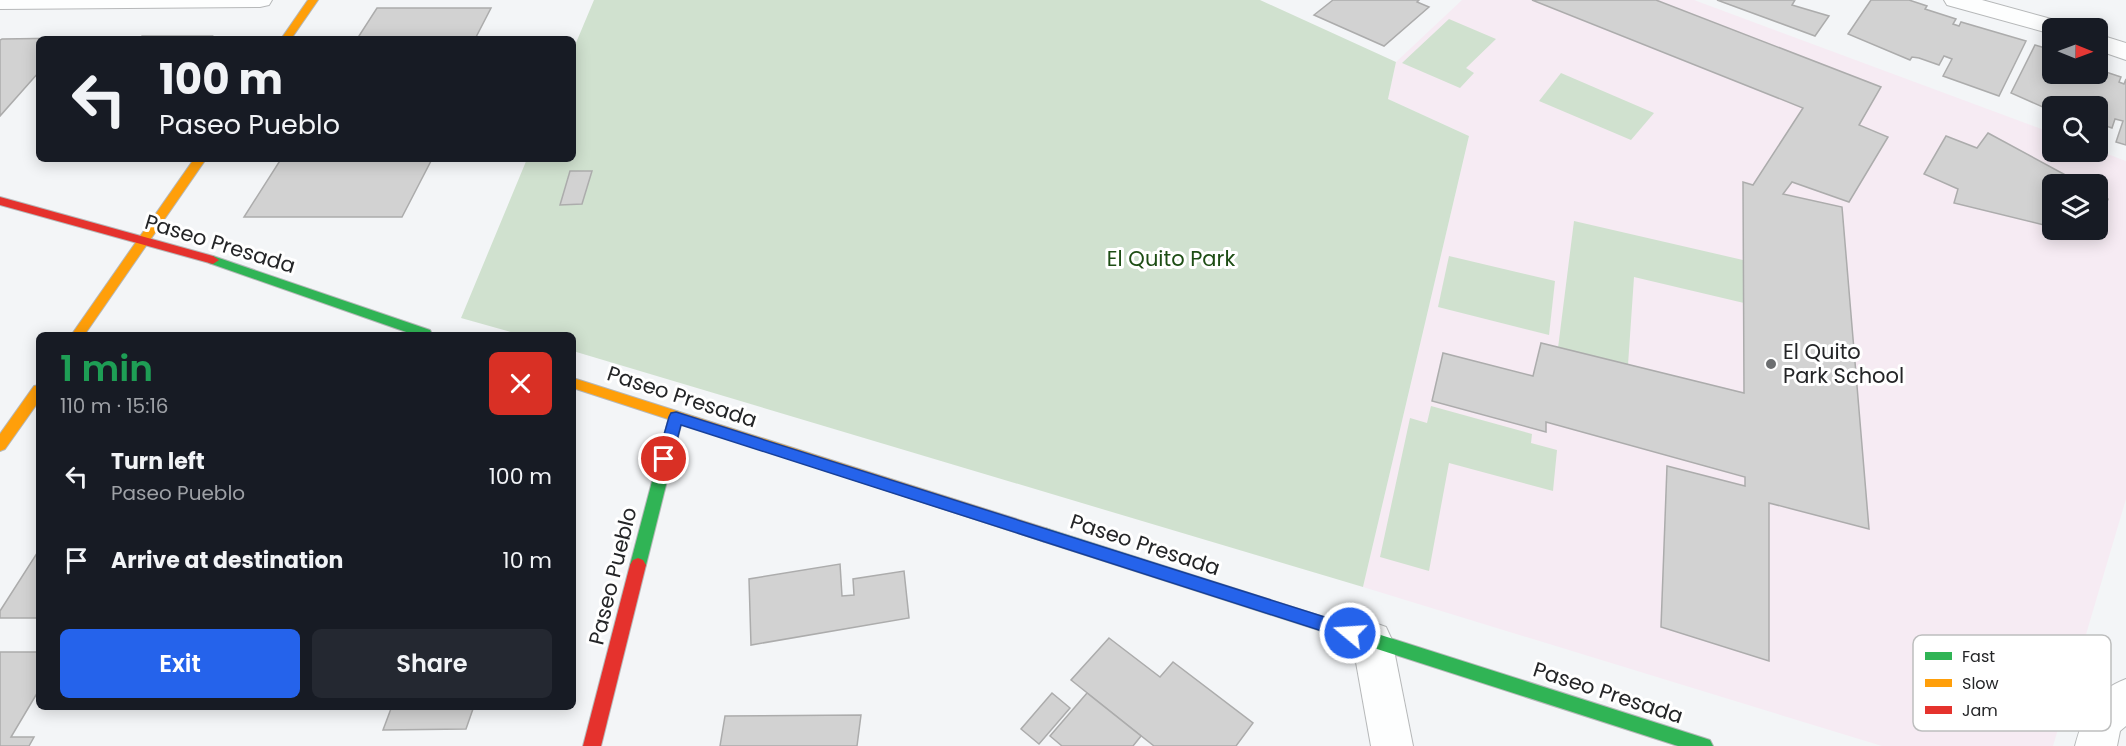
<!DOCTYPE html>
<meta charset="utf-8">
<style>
:root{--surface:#171b24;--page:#242831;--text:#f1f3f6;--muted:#9ea1a6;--accent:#2563eb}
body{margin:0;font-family:Poppins,sans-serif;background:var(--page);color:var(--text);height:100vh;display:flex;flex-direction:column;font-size:22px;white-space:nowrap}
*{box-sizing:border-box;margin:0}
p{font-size:20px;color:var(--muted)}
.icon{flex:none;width:33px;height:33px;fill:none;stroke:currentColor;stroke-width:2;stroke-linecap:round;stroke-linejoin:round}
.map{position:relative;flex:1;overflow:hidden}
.side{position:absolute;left:36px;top:332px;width:540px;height:378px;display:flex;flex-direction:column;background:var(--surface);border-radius:9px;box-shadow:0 3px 15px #0003}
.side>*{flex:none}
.hud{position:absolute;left:36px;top:36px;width:540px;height:126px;border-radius:9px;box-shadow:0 3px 15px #0003;background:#171b24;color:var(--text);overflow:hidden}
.needle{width:39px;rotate:91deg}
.tools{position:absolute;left:2042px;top:18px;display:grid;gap:12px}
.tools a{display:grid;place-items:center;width:66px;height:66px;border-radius:9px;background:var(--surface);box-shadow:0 3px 15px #0003;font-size:30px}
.pin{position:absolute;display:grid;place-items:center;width:51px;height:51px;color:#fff;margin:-26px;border:3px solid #fff;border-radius:50%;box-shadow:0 2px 6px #0007}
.me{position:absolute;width:66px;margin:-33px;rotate:288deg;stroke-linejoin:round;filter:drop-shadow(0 0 4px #0008)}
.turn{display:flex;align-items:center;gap:21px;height:126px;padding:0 24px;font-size:27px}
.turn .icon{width:78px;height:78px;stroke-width:2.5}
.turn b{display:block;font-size:42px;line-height:51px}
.round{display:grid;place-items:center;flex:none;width:63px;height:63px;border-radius:9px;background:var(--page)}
.head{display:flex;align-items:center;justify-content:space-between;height:102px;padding:0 24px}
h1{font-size:36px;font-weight:600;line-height:45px;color:#1e9e55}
.primary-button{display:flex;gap:12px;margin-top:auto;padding:12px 24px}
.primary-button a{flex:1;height:69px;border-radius:9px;background:var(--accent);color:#fff;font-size:24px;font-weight:600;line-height:69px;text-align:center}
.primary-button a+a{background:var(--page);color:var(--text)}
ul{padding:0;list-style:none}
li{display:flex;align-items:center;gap:18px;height:84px;padding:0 24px}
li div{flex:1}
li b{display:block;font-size:22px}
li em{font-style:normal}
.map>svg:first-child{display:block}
.education{fill:#f6ebf3;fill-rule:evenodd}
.green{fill:#d0e1cf}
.building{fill:#d2d2d2;stroke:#acacac;stroke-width:1.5}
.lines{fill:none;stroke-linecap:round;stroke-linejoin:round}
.street-casing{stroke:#b6b8b9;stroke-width:2}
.fast-casing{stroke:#b6b8b9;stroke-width:2}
.slow-casing{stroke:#b6b8b9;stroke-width:2}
.jam-casing{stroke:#b6b8b9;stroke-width:2}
.street{fill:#fdfefe;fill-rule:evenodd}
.fast{fill:#30b455;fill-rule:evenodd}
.slow{fill:#ff9f0a;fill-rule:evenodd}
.jam{fill:#e5322d;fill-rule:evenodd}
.route{fill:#2563eb;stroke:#184099;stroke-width:1.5}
.poi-dot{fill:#6c6e70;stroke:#fff;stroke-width:2}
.labels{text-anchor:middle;stroke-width:6;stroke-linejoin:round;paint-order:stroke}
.street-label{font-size:21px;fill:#242527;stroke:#fff}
.park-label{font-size:21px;fill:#1d4d14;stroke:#fff}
.poi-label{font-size:21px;fill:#242527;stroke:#fff;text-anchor:start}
.key{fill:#fff;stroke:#bdbebe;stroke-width:1.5}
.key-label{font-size:16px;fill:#242527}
</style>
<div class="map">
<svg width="2126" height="746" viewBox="0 0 2126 746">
<rect width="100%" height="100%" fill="#f3f5f7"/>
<!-- education -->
<path class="education" d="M1462 0H1694L2052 133V152L2097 150 2126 161V499L2053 746H1882L1363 587 1469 136 1388 99 1396 62ZM2052 184H2097V230H2052Z"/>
<!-- green -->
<g class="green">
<polygon points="594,0 1260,0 1396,62 1388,99 1469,136 1363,587 573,351 573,334 518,334 461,318 527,159 573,159 573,50"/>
<polygon points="1449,19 1496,39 1466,68 1474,73 1460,88 1402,63"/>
<polygon points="1561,73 1654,113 1631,140 1539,101"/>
<polygon points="1574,221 1743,260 1744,303 1634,277 1628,365 1558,348"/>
<polygon points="1449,256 1555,281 1549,335 1438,307"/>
<polygon points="1431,406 1532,434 1531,443 1557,450 1553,491 1449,463 1429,571 1380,557 1410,418 1427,423"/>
</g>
<!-- building -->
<g class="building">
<polygon points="1333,0 1419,0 1417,2 1429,7 1384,46 1314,15"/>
<polygon points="1532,0 1656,0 1881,87 1859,125 1888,137 1849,202 1792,182 1783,194 1842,207 1869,529 1769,503 1769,661 1661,627 1667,466 1745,486 1745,477 1546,422 1546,432 1432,401 1443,353 1533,376 1541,343 1744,393 1743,182 1753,185 1803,108"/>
<polygon points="1717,0 1795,0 1792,5 1829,16 1815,36"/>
<polygon points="1871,0 1909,0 1927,6 1925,9 1956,19 1953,24 1959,26 1961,22 2026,41 1999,96 1943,76 1952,59 1944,56 1939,65 1919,58 1912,57 1910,60 1848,34"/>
<polygon points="377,8 491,8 475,39 357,39"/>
<polygon points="142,36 212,36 209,39 140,39"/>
<polygon points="70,38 39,39 39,72 0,116 0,40 2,39"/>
<polygon points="2035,45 2052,50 2052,74 2097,74 2097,69 2121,77 2119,82 2124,84 2126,79 2126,145 2116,142 2123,121 2115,119 2112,128 2097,123 2097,106 2052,106 2052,111 2011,93"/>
<polygon points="1988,133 2082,184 2052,184 2052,227 1954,203 1958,189 1924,174 1946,136 1977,148"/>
<polygon points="281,159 432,159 402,217 244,217"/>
<polygon points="570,171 592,171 582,204 560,205"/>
<polygon points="2097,193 2108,199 2097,229"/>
<polygon points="2061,230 2097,230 2094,237"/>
<polygon points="39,550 39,618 0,618 0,611"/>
<polygon points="840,564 842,596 854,595 853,579 904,571 909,618 751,645 749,579"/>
<polygon points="1109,638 1160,677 1173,662 1253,723 1236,746 1154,746 1071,680"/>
<polygon points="0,652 39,652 39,690 11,737 34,737 29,746 0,746"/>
<polygon points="1052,693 1070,708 1039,744 1021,729"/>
<polygon points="1087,693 1141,736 1133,746 1062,746 1050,736"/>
<polygon points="392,706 474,706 466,729 383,730"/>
<polygon points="861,715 857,746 720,746 725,716"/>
</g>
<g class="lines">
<!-- street casing -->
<g class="street-casing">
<g id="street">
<polygon points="0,0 272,0 269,5 260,7 0,9"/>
<polygon points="1944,0 1982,0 2066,23 2070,28 2052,28 2052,34 1947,5"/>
<polygon points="2097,34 2126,43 2126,60 2097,50"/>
<polygon points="1372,622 1386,627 1392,640 1413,746 1371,746 1352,640 1358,627"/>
<path d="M2126 679V726L2120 731 2117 746H2075C2084 713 2092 692 2126 679Z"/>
</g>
</g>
<!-- fast casing -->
<g class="fast-casing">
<g id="fast">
<polygon points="213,256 430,330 432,334 412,334 209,263 207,260 209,257"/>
<polygon points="676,411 681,413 683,417 646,565 643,570 638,572 633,570 630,565 669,417 671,413"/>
<polygon points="1045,528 1704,738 1710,740 1713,746 1678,746 1045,542 1040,540 1037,535 1040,530"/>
</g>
</g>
<!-- slow casing -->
<g class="slow-casing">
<g id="slow">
<polygon points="308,0 318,0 291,39 281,39"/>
<polygon points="194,159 206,159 85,334 72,334"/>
<polygon points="573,378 1045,528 1050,530 1053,535 1050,540 1045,542 573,388"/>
<polygon points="39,385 39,401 5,449 0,451 0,434 34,386"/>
</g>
</g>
<!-- jam casing -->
<g class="jam-casing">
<g id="jam">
<polygon points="0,197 213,256 219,260 213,264 0,205"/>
<polygon points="638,558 643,560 646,565 601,746 583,746 630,565 633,560"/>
</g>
</g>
<!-- street -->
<use href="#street" class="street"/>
<!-- fast -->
<use href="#fast" class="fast"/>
<!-- slow -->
<use href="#slow" class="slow"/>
<!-- jam -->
<use href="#jam" class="jam"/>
</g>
<!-- route -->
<polygon class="route" points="676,412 1350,625 1355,627 1358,633 1355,638 1350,640 681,425 672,459 670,463 659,463 657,459 669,417 671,413"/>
<!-- markers -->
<circle class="poi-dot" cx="1771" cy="364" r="6"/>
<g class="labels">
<!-- street labels -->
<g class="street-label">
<text transform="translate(220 244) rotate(17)" y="7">Paseo Presada</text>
<text transform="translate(682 397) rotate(18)" y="7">Paseo Presada</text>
<text transform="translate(1145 545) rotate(18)" y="7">Paseo Presada</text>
<text transform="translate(613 576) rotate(-76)" y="7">Paseo Pueblo</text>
<text transform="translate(1608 693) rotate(18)" y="7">Paseo Presada</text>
</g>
<!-- park labels -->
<g class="park-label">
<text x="1171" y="266">El Quito Park</text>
</g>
<!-- poi labels -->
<g class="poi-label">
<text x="1783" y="359">El Quito<tspan x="1783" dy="24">Park School</tspan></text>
</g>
</g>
<!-- legend -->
<rect x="1913" y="635" width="198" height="96" rx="9" class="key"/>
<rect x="1925" y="652" width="27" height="8" fill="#30b455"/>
<rect x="1925" y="679" width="27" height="8" fill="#ff9f0a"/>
<rect x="1925" y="706" width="27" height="8" fill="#e5322d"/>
<g class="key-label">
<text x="1962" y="662">Fast</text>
<text x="1962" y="689">Slow</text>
<text x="1962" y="716">Jam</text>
</g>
</svg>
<div class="tools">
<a><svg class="needle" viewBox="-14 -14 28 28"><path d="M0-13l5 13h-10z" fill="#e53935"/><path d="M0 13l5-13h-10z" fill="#9ea1a6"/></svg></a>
<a><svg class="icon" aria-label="search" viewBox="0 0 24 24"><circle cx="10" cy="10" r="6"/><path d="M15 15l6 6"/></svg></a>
<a><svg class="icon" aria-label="layers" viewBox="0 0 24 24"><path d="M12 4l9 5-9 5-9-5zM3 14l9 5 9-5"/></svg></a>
</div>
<div class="pin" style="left:664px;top:459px;background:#d93025"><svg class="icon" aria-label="arrive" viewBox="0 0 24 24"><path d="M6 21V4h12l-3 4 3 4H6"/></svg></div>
<svg class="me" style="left:1350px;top:633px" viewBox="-20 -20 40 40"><circle r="17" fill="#2563eb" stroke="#fff" stroke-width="3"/><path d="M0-11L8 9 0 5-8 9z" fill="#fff"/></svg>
<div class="hud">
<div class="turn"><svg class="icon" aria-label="left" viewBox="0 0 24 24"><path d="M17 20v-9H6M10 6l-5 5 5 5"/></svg><div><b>100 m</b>Paseo Pueblo</div></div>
</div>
<section class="side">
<div class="head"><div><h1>1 min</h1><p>110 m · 15:16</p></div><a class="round" style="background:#d93025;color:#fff"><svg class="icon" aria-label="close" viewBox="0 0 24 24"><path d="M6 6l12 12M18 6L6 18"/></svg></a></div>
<ul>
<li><svg class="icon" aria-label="left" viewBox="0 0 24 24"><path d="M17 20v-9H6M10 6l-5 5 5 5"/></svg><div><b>Turn left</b><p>Paseo Pueblo</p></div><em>100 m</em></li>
<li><svg class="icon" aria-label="arrive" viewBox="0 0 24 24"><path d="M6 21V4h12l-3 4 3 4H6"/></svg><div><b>Arrive at destination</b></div><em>10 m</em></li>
</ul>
<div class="primary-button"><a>Exit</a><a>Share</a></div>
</section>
</div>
